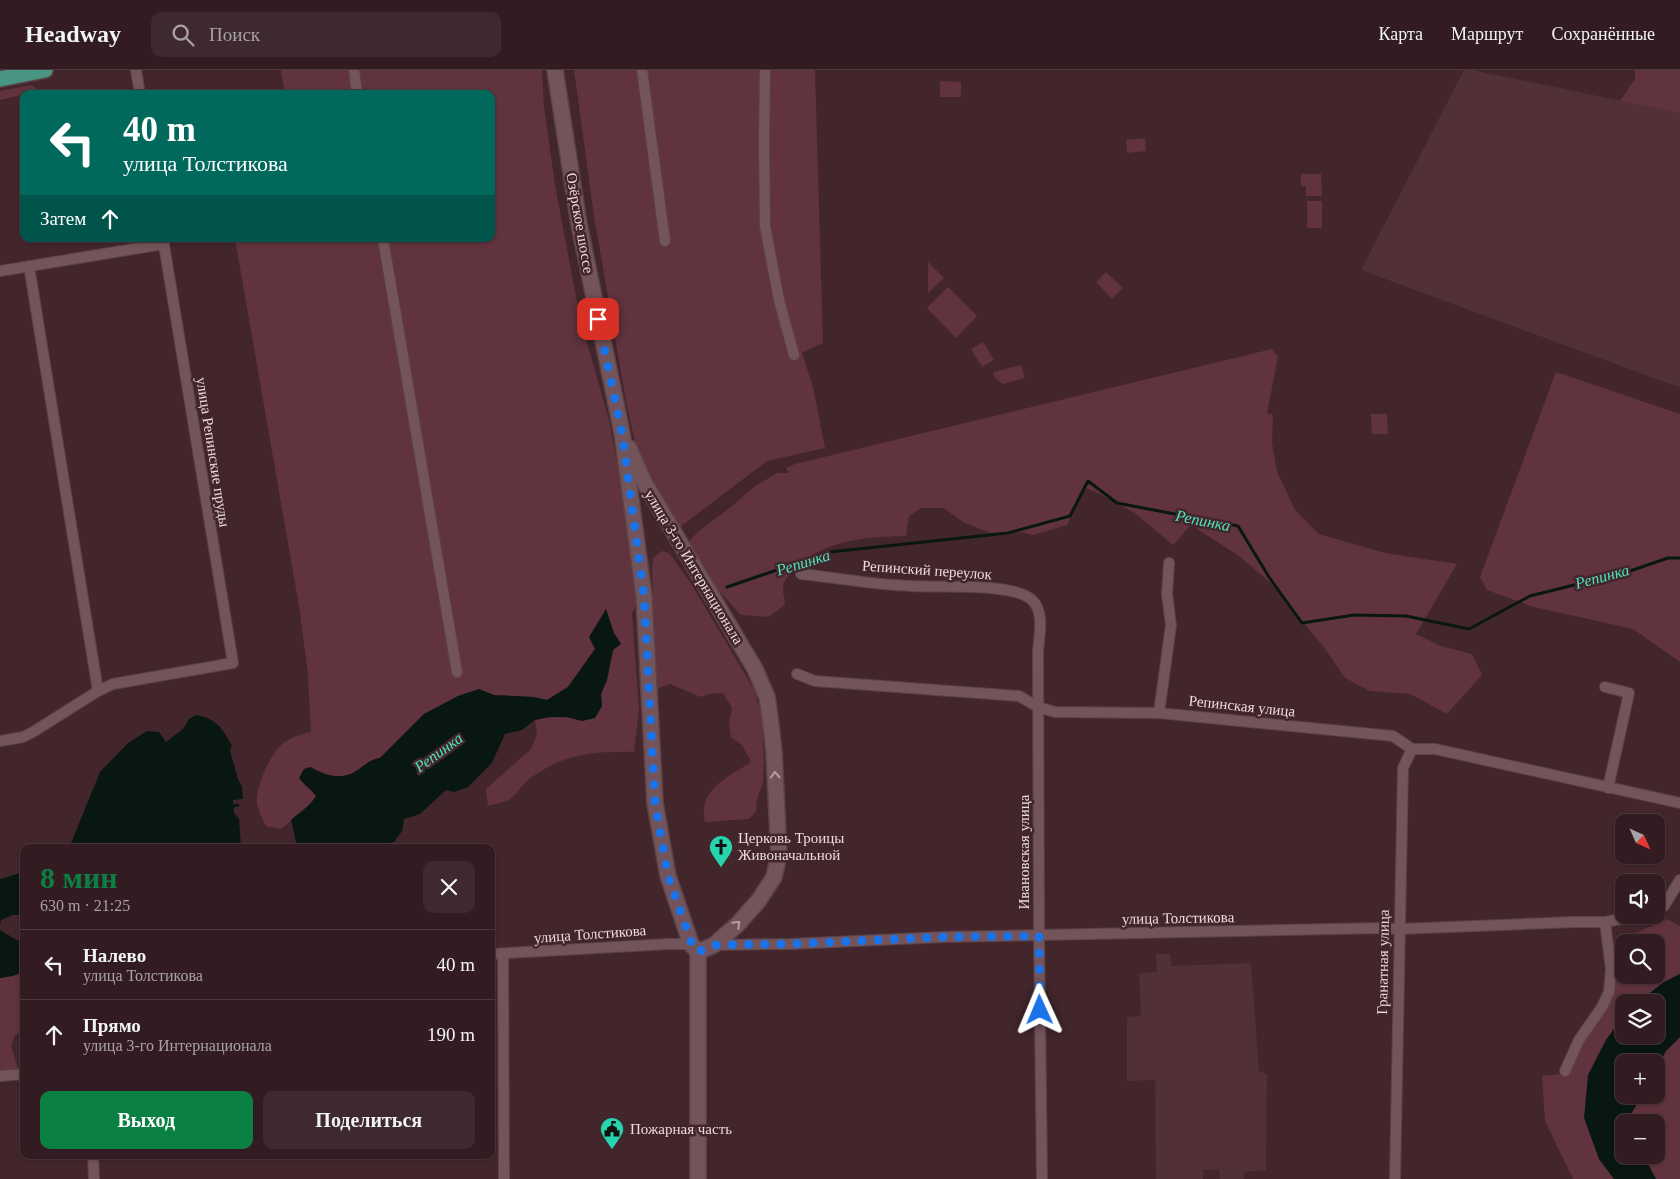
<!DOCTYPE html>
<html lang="ru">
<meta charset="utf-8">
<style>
:root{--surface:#321c21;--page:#3d292e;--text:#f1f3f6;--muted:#a8a1a5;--line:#4d3a3f;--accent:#0b8043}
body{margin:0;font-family:"Times New Roman",serif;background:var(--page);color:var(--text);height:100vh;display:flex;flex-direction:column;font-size:19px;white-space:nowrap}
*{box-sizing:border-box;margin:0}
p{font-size:16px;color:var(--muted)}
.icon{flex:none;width:28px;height:28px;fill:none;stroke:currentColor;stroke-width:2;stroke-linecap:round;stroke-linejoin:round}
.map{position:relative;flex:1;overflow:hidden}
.side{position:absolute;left:20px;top:774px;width:475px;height:315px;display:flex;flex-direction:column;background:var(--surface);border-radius:10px;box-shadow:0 1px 4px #0004,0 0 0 1px var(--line)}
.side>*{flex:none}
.hud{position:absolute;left:20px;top:20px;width:475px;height:152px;border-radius:10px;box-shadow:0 1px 4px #0004,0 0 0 1px var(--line);background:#00695c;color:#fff;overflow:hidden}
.needle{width:32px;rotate:135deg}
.controls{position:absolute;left:1615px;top:744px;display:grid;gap:10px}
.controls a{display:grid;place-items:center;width:50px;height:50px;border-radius:10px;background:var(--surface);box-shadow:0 1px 4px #0004,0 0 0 1px var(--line);font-size:25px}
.pin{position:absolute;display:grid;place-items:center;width:42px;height:42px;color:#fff;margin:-21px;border-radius:10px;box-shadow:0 2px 8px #0006}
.me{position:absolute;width:55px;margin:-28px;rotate:359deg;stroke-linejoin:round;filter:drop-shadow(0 0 4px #0008)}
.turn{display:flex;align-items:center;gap:18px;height:105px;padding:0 20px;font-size:22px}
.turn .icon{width:65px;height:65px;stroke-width:2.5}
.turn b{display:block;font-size:35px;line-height:42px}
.then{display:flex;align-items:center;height:48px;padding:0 20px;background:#0003;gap:10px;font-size:19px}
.round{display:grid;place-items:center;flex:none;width:52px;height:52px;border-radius:10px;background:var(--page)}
.overview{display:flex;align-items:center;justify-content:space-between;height:85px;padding:0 20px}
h1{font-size:30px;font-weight:800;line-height:38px;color:var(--accent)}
.primary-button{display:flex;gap:10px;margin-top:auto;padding:10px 20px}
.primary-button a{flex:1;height:58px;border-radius:10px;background:var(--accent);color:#fff;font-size:20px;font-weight:800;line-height:58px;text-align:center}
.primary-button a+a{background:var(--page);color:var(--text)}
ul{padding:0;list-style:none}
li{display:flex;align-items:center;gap:15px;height:70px;padding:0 20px;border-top:1px solid var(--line)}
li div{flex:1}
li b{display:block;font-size:19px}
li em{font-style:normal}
header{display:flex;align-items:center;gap:30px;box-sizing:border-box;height:70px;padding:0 25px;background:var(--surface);border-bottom:1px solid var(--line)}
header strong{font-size:24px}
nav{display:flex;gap:28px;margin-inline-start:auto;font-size:18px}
.search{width:350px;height:45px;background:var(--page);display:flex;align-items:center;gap:12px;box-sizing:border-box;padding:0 18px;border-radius:10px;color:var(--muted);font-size:19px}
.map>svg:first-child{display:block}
.built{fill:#523038}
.green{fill:#61333e;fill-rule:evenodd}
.water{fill:#091713}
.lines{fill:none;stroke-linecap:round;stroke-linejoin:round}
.stream{stroke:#091713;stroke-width:3}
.street-casing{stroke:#5a4349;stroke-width:12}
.secondary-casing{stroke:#5a4349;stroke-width:18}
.primary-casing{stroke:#5a4349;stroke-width:18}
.street{stroke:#73545a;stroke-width:10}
.secondary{stroke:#73545a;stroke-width:15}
.primary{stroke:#489583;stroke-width:15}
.oneway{stroke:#b69ea2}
.route{stroke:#1a73e8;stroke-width:9;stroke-dasharray:0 16.2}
.labels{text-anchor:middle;stroke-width:5;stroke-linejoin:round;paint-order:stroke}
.street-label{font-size:15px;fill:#ecdadd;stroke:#42262c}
.poi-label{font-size:15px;fill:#ecdadd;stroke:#42262c;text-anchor:start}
.water-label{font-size:16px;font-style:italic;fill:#4de4be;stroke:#42262c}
</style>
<header>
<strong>Headway</strong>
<div class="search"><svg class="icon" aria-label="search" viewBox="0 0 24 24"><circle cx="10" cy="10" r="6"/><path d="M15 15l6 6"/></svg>Поиск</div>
<nav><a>Карта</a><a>Маршрут</a><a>Сохранённые</a></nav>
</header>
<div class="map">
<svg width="1680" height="1109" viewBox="0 0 1680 1109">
<rect width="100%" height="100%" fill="#42262c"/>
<!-- built -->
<g class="built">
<polygon points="1464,0 1472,0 1680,43 1680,316 1678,317 1361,200"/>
<polygon points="1156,884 1170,884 1171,896 1251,893 1259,1001 1267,1004 1266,1100 1244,1102 1244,1109 1220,1109 1219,1099 1203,1100 1203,1109 1156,1109 1155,1010 1127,1011 1127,947 1141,946 1139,903 1157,902"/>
</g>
<!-- green -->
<g class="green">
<path d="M281 0H542L544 37 555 115 580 248 609 350 626 442 638 532 632 543 639 639 634 682C595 681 564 684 532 707 523 713 518 723 510 729 504 733 494 734 488 736L486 719 531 679 537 664 535 650C552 646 565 646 582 651L602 636 601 624 607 610 613 580 621 574 614 563 606 539 601 550 595 579 568 617 547 630 534 627 494 625 479 619 458 626 424 644 380 688C369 690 365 696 356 701 341 711 325 705 311 697L304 715 312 719 316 726C310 737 291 751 281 759L266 756C263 749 258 741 257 734 255 719 269 687 280 676 289 667 300 665 311 662L308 604 299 536 235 169H491V24H285Z"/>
<polygon points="574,0 815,0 823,273 802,283 813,317 825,378 767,391 676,460 635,372 626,331 594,146"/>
<polygon points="1635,0 1680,0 1680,43 1620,31 1635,9"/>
<polygon points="940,11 961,12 961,27 940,27"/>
<polygon points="31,15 36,18 34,22 0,30 0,21"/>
<polygon points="1145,68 1146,81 1127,83 1126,70"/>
<polygon points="1301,104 1321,104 1322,126 1306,126 1306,116 1301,116"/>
<rect x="1307" y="131" width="15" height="27"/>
<polygon points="928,192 944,208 928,223"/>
<polygon points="1106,202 1123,218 1112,229 1096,212"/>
<polygon points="948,217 977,246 956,268 927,238"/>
<polygon points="983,272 994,290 982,297 971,279"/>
<path d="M1272 279 1278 287 1267 343 1273 345 1272 373 1277 402 1295 440 1319 464 1385 483 1457 494 1416 564 1441 576 1472 584 1482 605 1447 644 1410 624 1370 621 1345 608 1323 576 1271 513 1239 486 1191 455 1173 475 1135 443 1100 424 1083 417 1067 455 1033 465 1021 462 998 466 963 452 944 438H922L909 446 906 466C868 467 827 469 797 497 792 502 785 508 783 516 782 521 785 529 785 535L768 547 741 545 709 510 687 473 699 461 732 436 755 416 778 403H789L786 398 795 394Z"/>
<polygon points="1021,295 1025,308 1003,314 995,308 993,302"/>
<polygon points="1556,302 1680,344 1680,592 1633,559 1534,537 1487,520 1480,507"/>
<polygon points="1371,344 1387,344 1388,364 1372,364"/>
<path d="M662 481 669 483 690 512 755 621 762 647 764 691 763 713 757 729 756 741 749 749 705 752C697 719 729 707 751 692L742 675 731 667 729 654 732 638 723 623 710 624 701 627 670 614 654 620 656 595 652 502 653 488Z"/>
<path d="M1667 849 1680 856V904L1664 912 1638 932H1624V945L1606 970 1588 1005 1599 1089 1614 1109H1573L1545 1051 1542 1006 1561 1004 1577 983 1600 944 1613 916 1616 887 1622 867 1632 865ZM1624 872H1656V905H1624Z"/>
<polygon points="24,901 24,961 15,965 11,976 18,998 0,1002 0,908 21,904"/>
<polygon points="1680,967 1680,1109 1656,1109 1648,1094 1658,1082 1656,1077 1656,1052 1630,1052 1630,1046 1642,1025 1656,1025 1656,999 1666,981"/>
</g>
<!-- water -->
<g class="water">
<path d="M606 539 614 563 621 574 613 580 607 610 601 624 602 636 595 648 582 651 567 647H549L535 650 522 660 505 664 492 693 468 717 454 722 446 720 420 744 404 749 402 761 394 772 382 774 375 777H297L291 750C300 742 310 736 316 726 311 719 304 715 299 708L304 699 310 697C324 705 341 711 356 701 366 695 368 690 380 688L424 644 458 626 479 619 494 625 534 627 547 630 568 617 595 579 589 567Z"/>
<path d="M196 645C217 649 221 657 232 675L230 681 238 709 242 717 243 729 233 730 234 743 239 749 241 777H67L71 773 100 702 128 673 147 661 159 662 166 672 183 659 189 649Z"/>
<polygon points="24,802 24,845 13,845 1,850 0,854 0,809"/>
<polygon points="0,860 20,872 24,876 24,901 13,906 0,908"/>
<polygon points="1680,904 1680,967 1666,981 1656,999 1656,992 1624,992 1624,1025 1642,1025 1630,1046 1630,1052 1624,1052 1624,1085 1656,1085 1648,1094 1656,1109 1614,1109 1599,1089 1584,1048 1588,1005 1606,970 1624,945 1624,965 1656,965 1656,932 1638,932 1664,912"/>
</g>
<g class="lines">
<!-- stream -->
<g class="stream">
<polyline points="727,517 830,482 1008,463 1070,446 1088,411 1117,433 1238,456 1269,507 1302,553 1354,545 1406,546 1469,559 1530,526 1630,501 1668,488 1680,488"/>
<polyline points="230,737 238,735"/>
</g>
<!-- street casing -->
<g class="street-casing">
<g id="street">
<polyline points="136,0 140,24"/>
<polyline points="354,0 357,24"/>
<polyline points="642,0 665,171"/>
<polyline points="765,0 764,73 765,156 779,230 794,285"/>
<polyline points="383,169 457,602"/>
<polyline points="29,196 98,621"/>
<polyline points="0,201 164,174"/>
<path d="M801 504C838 508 875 515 912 516 940 518 1012 512 1032 530 1045 542 1039 566 1038 582L1039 866 1042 1109"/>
<polyline points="797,604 815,611 1019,626 1038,637 1055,642 1159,643 1393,666 1412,679 1435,679 1680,733"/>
<polyline points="1605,617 1629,623 1608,718"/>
<polyline points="1159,643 1171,555 1167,524 1169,493"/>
<polyline points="0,671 23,667 33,662 98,621 113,614 233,593 163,169"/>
<polyline points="1656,840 1664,836 1680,810"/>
<polyline points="714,875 790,874 944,867 1381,858 1399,859 1575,852 1605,852 1642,845"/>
<polyline points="491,884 669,874 691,874"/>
<polyline points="503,884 504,1109"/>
<polyline points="1565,1001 1579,970 1602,937 1609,922 1611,899 1605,852"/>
<polyline points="0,1006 24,1004"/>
<polyline points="93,1085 94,1109"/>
<polyline points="1395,1109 1403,698 1412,679"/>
</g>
</g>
<!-- secondary casing -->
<g class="secondary-casing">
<g id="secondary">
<polyline points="555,0 579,154 622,363 644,526 655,733 668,806 691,874 698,882 698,1109"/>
<polyline points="629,378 644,412 755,599 767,627 770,647 774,682 779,785 774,807 759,830 738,854 714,875 698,882"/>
</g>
</g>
<!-- primary casing -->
<g class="primary-casing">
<polyline id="primary" points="0,9 45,0"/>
</g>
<!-- street -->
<use href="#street" class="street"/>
<!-- secondary -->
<use href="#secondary" class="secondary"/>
<!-- primary -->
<use href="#primary" class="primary"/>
</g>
<!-- one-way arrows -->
<defs><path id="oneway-chevron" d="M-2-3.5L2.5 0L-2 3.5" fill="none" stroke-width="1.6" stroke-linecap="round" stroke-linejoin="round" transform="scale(1.25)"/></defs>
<g class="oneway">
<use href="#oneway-chevron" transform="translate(775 705) rotate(-93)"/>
<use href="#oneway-chevron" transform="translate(737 854) rotate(-45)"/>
</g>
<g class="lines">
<!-- route -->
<polyline class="route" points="598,249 622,363 644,526 655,733 668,806 692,874 698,882 714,875 790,874 944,867 1039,866 1040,940"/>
</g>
<!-- icons -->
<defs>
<g id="church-pin" transform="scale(1.25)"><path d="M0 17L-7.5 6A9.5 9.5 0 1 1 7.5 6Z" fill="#26d5ae" stroke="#42262c"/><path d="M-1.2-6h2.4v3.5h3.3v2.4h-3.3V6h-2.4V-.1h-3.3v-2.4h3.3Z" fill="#111"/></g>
<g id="civic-pin" transform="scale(1.25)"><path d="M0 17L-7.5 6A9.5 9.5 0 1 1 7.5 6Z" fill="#26d5ae" stroke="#42262c"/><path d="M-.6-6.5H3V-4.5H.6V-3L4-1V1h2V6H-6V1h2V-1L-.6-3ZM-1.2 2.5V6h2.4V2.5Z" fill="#111"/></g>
</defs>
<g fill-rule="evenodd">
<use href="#church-pin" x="721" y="777"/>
<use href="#civic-pin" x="612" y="1059"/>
</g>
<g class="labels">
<!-- street labels -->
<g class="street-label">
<text transform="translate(580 153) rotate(80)" y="5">Озёрское шоссе</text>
<text transform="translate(213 382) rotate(81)" y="5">улица Репинские пруды</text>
<text transform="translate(694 497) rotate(59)" y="5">улица 3-го Интернационала</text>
<text transform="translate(927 500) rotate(4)" y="5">Репинский переулок</text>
<text transform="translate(1242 636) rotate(6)" y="5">Репинская улица</text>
<text transform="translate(1024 782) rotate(-90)" y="5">Ивановская улица</text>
<text transform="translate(1178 848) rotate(-1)" y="5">улица Толстикова</text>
<text transform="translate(590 864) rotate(-4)" y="5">улица Толстикова</text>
<text transform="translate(1383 892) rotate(-89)" y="5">Гранатная улица</text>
</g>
<!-- poi labels -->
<g class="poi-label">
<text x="738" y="773">Церковь Троицы<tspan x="738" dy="17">Живоначальной</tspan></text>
<text x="630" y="1064">Пожарная часть</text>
</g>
<!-- water labels -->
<g class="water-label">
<text transform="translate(1203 450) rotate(11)" y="6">Репинка</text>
<text transform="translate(803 492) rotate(-17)" y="6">Репинка</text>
<text transform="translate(1602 506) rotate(-15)" y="6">Репинка</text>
<text transform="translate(438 682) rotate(-36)" y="6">Репинка</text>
</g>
</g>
</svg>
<div class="controls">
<a><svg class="needle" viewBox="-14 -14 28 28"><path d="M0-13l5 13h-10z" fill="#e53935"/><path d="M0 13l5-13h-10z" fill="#a8a1a5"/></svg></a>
<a><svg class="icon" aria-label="sound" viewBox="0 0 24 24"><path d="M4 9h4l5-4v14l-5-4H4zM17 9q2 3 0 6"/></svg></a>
<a><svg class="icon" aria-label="search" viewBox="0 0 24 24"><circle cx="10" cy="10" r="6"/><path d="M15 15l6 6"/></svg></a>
<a><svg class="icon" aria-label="layers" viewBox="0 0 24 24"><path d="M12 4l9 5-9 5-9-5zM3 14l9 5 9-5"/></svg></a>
<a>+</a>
<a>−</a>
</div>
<div class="pin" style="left:598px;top:249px;background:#d93025"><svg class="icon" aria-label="arrive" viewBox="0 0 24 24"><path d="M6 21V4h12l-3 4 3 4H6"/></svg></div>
<svg class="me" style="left:1040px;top:940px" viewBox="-20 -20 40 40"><path d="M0-17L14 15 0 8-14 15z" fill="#1a73e8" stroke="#fff" stroke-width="4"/></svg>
<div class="hud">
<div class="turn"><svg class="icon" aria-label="left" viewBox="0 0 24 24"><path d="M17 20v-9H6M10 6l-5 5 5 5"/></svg><div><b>40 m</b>улица Толстикова</div></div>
<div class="then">Затем<svg class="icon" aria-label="ahead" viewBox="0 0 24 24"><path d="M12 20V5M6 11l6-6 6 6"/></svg></div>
</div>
<section class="side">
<div class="overview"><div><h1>8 мин</h1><p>630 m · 21:25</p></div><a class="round"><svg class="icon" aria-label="close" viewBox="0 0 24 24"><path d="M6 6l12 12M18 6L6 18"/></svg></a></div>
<ul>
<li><svg class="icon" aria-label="left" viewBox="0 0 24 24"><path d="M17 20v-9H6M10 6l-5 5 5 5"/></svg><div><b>Налево</b><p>улица Толстикова</p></div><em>40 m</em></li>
<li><svg class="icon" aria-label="ahead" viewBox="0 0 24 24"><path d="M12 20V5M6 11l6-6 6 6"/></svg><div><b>Прямо</b><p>улица 3-го Интернационала</p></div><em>190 m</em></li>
</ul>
<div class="primary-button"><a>Выход</a><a>Поделиться</a></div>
</section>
</div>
